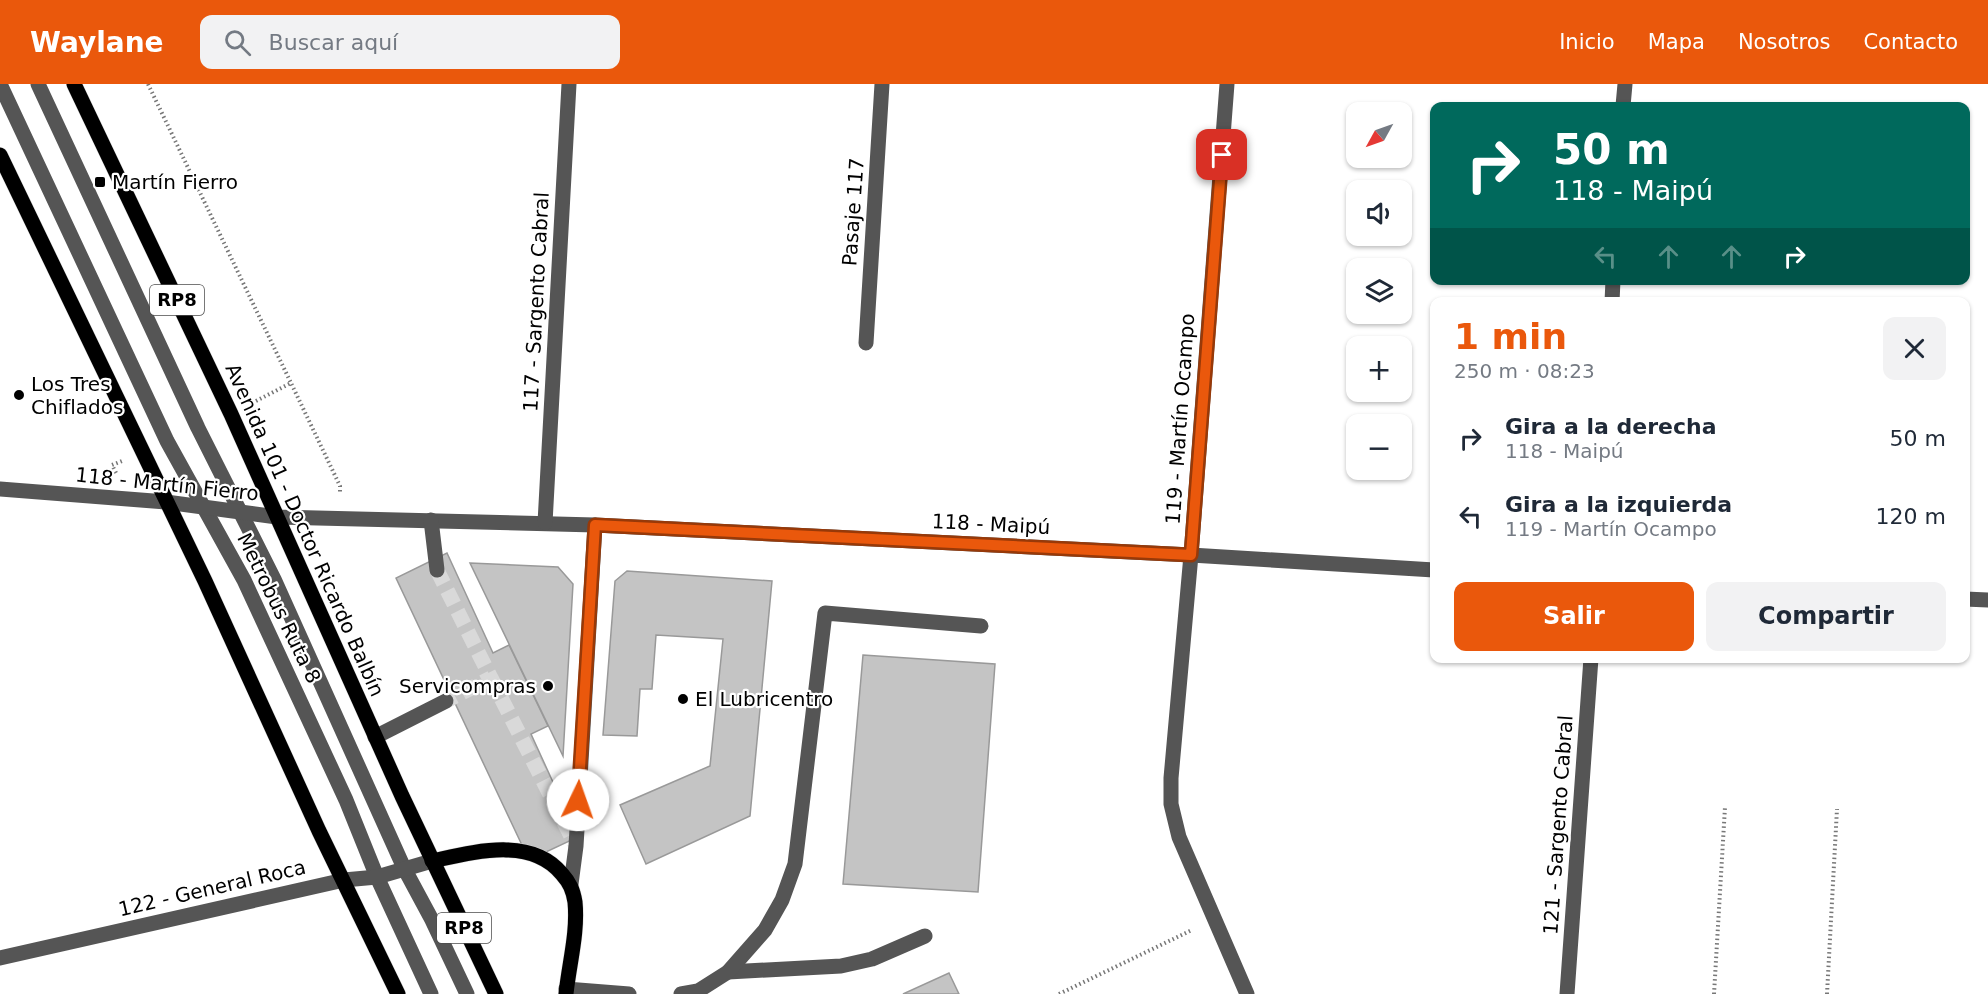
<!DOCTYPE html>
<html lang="es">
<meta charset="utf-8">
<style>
:root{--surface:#fff;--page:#f2f2f3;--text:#1f2937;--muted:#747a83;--accent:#ea580c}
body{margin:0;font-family:"DejaVu Sans",sans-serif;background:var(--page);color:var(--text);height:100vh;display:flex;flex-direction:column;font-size:22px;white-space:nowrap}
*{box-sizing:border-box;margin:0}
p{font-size:20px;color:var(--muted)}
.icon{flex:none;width:33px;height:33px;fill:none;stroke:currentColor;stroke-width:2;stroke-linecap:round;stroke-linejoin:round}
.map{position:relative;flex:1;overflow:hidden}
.side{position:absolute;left:1430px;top:213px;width:540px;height:366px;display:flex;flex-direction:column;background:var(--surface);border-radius:12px;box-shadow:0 2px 4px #0004}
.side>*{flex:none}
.banner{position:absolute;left:1430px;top:18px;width:540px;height:183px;border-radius:12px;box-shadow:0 2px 4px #0004;background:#00695c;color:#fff;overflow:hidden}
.needle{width:39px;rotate:230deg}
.controls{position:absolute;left:1346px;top:18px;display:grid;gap:12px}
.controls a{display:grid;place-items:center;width:66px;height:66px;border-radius:12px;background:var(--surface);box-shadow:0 2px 4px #0004;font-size:30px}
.pin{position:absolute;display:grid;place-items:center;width:51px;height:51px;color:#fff;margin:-26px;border-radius:12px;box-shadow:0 3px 9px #0006}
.me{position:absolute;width:66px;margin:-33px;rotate:3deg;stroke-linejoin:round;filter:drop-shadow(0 0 4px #0008)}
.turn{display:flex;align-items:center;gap:21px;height:126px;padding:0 24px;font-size:27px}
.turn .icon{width:78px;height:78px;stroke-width:2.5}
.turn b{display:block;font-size:42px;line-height:51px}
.lanes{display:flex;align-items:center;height:57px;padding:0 24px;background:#0003;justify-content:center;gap:30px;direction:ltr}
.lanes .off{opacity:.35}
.round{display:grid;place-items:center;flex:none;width:63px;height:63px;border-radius:12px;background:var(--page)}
.overview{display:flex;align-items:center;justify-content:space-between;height:102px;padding:0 24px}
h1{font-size:36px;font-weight:800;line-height:45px;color:var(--accent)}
.action{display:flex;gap:12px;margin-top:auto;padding:12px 24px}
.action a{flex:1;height:69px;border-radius:12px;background:var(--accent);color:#fff;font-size:24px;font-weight:800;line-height:69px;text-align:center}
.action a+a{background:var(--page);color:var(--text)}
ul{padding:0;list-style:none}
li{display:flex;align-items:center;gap:18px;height:78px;padding:0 24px}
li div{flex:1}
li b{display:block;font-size:22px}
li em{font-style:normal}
header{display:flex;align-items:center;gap:36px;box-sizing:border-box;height:84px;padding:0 30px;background:var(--accent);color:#fff}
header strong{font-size:28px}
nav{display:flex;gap:33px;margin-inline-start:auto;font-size:21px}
.search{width:420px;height:54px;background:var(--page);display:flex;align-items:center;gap:15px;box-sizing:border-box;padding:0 21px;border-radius:12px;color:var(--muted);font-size:22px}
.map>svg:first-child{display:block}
.building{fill:#c4c4c4;stroke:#999;stroke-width:1.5}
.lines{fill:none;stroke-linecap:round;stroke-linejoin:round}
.minor-tunnel{stroke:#d9d9d9;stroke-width:15;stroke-dasharray:15 8;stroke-linecap:butt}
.major-casing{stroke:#dbdbdb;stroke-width:16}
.path{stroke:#777;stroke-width:4;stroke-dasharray:1.5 3;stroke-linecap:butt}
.minor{stroke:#555;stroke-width:15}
.major{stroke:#000;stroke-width:15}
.route-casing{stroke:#983908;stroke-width:15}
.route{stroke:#ea580c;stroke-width:10}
.poi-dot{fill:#000;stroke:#fff;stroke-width:2}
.labels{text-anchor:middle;stroke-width:4.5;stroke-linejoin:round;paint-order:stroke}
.shield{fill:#fff;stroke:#4c4c4c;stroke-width:1.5}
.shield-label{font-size:18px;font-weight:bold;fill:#000}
.poi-label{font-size:20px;fill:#000;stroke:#fff;text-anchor:start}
.street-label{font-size:20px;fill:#000;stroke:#fff}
</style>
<header>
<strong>Waylane</strong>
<div class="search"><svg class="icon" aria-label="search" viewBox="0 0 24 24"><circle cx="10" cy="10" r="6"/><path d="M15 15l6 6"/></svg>Buscar aquí</div>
<nav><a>Inicio</a><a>Mapa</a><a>Nosotros</a><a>Contacto</a></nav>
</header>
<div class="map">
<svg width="1988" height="910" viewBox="0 0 1988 910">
<rect width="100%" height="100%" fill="#fff"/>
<!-- building -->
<g class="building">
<polygon points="447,469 493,569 509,561 548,642 531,650 578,753 529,776 396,494"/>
<polygon points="470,479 558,483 573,500 563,672"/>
<polygon points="627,487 772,497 750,732 646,780 620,721 710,682 723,555 656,551 652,605 640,605 637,652 603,651 615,497"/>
<polygon points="863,571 995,580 978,808 843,800"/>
<polygon points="949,889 959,910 903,910"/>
</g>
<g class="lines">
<!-- minor-tunnel -->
<g class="minor-tunnel">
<polyline points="437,486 491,594 446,617"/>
<polyline points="491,594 576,762"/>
</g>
<!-- major casing -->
<g class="major-casing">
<g id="major">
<polyline points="74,0 231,330 402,712 496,910"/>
<polyline points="0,71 205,497 319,747 398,910"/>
<path d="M432 777C474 768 531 752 562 790 570 799 573 806 575 818 578 849 569 880 566 910"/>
</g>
</g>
<!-- path -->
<g class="path">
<polyline points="148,0 291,299"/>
<polyline points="252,319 291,299 340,402 340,410"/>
<polyline points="116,389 112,381 122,377"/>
<polyline points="1059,910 1192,846"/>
<polyline points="1714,910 1725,723"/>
<polyline points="1827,910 1837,725"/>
</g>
<!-- minor -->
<g class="minor">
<polyline points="0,0 167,357 244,496 346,716 377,793 431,910"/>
<polyline points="38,0 198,344 274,495 404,784 432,836 467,910"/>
<polyline points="1227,0 1191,471 1171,694 1171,720 1179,753 1247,910"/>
<polyline points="1623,22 1625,0"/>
<polyline points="1612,218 1613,196"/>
<polyline points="866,259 882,0"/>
<polyline points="0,405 166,418 277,433 595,441 1191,471 1434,486"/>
<polyline points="431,436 437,486"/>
<polyline points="545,439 569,0"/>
<polyline points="1965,515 1988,516"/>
<polyline points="375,653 446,617"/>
<polyline points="571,800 576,762 595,441"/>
<polyline points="0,874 344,796 377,793 432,777"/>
<polyline points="728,888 841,882 872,875 925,852"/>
<polyline points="566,905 629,910"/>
<polyline points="681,910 698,907 728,888 765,846 782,816 795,780 825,529 981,542"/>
<polyline points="1567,910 1591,574"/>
</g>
<!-- major -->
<use href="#major" class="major"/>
</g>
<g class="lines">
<!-- route casing -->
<g class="route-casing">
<polyline id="route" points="578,716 595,441 1191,471 1222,71"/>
</g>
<!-- route -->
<use href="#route" class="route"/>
</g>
<!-- markers -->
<g class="poi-dot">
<rect x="94" y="92" width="12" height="12" rx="3"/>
<circle cx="19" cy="311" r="6"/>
<circle cx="548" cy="602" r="6"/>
<circle cx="683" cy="615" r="6"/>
</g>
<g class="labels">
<!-- shield labels -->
<g class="shield">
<rect x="150" y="201" width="54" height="30" rx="4.5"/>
<rect x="437" y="829" width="54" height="30" rx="4.5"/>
</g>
<g class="shield-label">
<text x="177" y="222">RP8</text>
<text x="464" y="850">RP8</text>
</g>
<!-- poi labels -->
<g class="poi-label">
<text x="112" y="105">Martín Fierro</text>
<text x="31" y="307">Los Tres<tspan x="31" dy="23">Chiflados</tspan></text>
<text x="536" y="609" text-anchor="end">Servicompras</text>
<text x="695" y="622">El Lubricentro</text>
</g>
<!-- street labels -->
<g class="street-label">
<text transform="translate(853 128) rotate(-86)" y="7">Pasaje 117</text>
<text transform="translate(536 218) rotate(-87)" y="7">117 - Sargento Cabral</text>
<text transform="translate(1180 335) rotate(-86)" y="7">119 - Martín Ocampo</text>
<text transform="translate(167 400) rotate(6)" y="7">118 - Martín Fierro</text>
<text transform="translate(991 440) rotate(3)" y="7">118 - Maipú</text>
<text transform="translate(305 446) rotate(66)" y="7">Avenida 101 - Doctor Ricardo Balbín</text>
<text transform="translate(279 524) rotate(64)" y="7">Metrobus Ruta 8</text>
<text transform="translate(1558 741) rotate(-86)" y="7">121 - Sargento Cabral</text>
<text transform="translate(212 804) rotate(-13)" y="7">122 - General Roca</text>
</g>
</g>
</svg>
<div class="controls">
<a><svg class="needle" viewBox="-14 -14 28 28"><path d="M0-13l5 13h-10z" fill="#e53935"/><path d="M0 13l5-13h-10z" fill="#747a83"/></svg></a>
<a><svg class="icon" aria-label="sound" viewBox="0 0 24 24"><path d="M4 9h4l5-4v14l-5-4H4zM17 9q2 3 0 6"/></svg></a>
<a><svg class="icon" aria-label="layers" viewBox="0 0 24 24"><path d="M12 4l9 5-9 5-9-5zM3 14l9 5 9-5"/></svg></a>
<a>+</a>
<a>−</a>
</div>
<div class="pin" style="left:1222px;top:71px;background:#d93025"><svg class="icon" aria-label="arrive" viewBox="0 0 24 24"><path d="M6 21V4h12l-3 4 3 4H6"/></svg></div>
<svg class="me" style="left:578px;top:716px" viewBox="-20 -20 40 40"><circle r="19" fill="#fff"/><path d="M0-13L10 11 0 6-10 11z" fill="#ea580c"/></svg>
<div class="banner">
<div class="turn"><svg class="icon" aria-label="right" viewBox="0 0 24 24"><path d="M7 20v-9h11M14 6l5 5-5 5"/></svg><div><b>50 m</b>118 - Maipú</div></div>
<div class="lanes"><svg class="icon off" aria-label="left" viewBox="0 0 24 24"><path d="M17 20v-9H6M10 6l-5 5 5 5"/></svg><svg class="icon off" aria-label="ahead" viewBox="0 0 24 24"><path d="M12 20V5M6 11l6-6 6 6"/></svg><svg class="icon off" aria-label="ahead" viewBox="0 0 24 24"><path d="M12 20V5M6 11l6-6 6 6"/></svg><svg class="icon" aria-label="right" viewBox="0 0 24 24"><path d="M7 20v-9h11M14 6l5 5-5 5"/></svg></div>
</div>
<section class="side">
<div class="overview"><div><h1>1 min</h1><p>250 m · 08:23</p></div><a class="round"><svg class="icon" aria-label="close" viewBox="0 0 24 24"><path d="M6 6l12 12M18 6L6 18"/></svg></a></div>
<ul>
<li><svg class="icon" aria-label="right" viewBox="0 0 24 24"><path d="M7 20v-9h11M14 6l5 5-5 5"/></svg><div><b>Gira a la derecha</b><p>118 - Maipú</p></div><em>50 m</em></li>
<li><svg class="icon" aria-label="left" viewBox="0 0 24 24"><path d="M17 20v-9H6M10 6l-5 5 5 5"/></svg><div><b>Gira a la izquierda</b><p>119 - Martín Ocampo</p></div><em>120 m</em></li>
</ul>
<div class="action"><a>Salir</a><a>Compartir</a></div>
</section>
</div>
